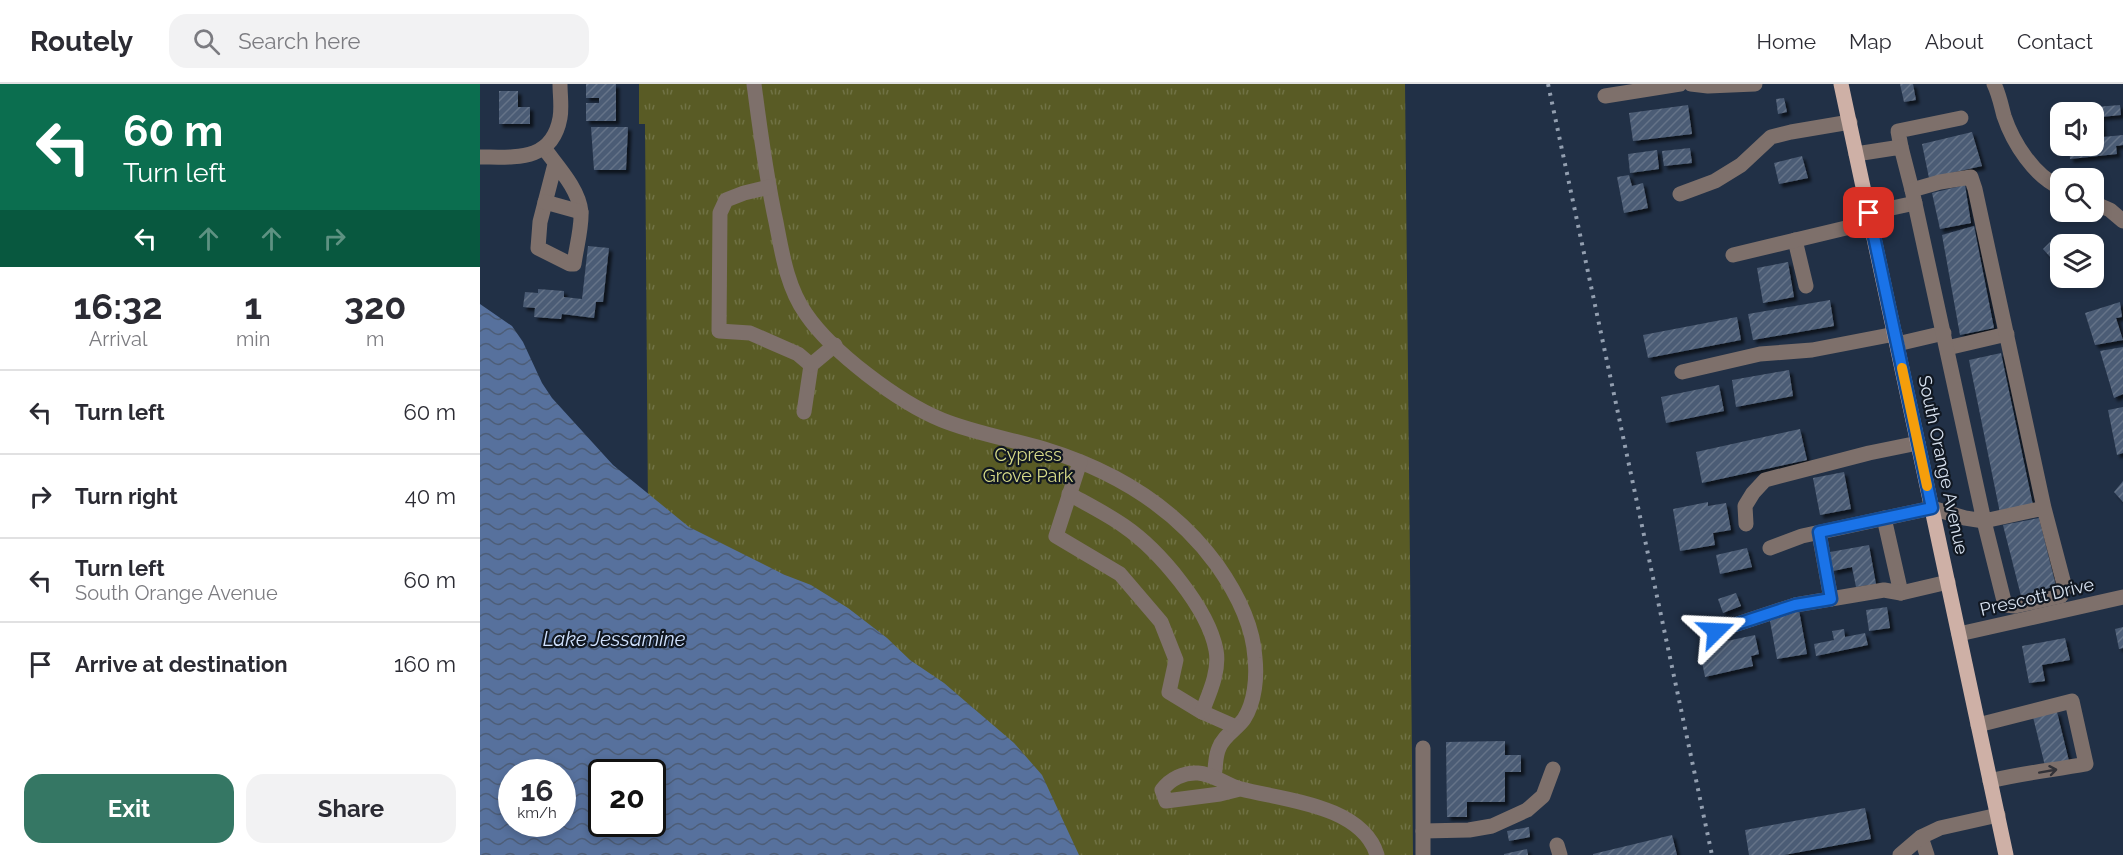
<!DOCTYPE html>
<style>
:root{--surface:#fff;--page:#f2f2f3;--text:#2b2b33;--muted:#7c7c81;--line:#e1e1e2;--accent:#357764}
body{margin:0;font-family:Raleway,sans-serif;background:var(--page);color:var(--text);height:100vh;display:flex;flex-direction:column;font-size:22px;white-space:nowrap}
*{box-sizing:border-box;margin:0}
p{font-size:20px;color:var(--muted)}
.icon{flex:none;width:33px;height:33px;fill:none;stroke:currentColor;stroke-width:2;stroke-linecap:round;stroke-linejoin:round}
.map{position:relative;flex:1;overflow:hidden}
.panel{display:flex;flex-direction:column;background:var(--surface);width:480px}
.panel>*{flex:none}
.top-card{background:#0b6e4f;color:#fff;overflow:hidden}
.tools{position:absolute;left:1570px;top:18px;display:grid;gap:12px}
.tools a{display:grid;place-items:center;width:54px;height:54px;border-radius:12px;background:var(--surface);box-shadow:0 3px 9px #0003;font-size:30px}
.speed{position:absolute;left:18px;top:675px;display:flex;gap:12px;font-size:30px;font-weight:700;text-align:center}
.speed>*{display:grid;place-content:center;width:78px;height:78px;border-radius:50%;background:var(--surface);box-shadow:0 3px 9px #0003;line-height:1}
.speed small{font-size:15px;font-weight:400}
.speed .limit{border:3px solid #111;border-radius:9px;background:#fff;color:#111}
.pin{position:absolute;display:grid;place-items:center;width:51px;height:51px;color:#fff;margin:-26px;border-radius:12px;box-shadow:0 3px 9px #0006}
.me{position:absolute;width:66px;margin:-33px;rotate:69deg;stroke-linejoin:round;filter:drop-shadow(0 0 4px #0008)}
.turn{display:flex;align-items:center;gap:21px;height:126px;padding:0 24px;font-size:27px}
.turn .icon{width:78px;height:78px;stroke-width:2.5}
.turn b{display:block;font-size:42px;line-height:51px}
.lanes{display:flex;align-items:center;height:57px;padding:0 24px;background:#0003;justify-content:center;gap:30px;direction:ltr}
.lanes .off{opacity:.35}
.eta{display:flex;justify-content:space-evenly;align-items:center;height:102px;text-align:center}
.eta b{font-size:36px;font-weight:700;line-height:42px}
.button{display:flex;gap:12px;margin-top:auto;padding:12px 24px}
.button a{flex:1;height:69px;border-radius:18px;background:var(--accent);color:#fff;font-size:24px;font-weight:700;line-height:69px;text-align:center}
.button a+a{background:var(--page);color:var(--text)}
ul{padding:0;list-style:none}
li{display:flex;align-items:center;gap:18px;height:84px;padding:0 24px;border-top:2px solid var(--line)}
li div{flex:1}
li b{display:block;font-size:22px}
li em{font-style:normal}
header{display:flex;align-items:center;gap:36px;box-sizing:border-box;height:84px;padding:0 30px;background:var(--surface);border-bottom:2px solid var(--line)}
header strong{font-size:28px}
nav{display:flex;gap:33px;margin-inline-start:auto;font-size:21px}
.search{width:420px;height:54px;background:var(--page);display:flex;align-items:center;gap:15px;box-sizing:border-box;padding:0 21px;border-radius:18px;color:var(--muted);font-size:22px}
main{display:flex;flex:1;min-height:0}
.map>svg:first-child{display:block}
.park{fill:url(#park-tufts)}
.water{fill:url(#water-waves);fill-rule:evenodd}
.building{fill:url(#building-hatch);filter:url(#shadow)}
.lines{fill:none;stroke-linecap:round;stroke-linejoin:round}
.minor{stroke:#7e706b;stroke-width:15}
.major{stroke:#ceb0a6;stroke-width:15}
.rail{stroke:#939fb0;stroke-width:4;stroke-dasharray:3 6;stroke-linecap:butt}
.oneway{stroke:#323238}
.route-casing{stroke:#114b97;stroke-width:15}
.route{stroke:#1a73e8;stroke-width:10}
.slow{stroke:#f59e0b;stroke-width:10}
.labels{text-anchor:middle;stroke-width:4.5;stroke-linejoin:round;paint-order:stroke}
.park-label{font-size:18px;fill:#d8dc89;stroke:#111822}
.street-label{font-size:18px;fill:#d8e2f0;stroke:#111822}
.water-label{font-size:20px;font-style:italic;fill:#d2e3ff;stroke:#111822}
</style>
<header>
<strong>Routely</strong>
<div class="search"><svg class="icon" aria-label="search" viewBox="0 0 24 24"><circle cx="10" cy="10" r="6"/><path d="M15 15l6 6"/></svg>Search here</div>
<nav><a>Home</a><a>Map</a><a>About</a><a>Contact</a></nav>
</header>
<main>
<section class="panel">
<div class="top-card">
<div class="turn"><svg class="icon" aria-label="left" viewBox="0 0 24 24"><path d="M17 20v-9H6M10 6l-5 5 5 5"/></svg><div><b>60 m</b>Turn left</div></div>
<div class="lanes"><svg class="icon" aria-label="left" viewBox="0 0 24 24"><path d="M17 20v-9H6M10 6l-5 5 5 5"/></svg><svg class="icon off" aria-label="ahead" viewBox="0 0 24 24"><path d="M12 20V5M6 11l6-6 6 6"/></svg><svg class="icon off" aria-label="ahead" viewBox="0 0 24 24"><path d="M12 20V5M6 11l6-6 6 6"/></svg><svg class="icon off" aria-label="right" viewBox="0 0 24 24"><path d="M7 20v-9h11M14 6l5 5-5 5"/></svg></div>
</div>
<div class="eta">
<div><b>16:32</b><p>Arrival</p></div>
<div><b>1</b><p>min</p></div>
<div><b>320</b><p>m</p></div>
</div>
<ul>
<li><svg class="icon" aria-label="left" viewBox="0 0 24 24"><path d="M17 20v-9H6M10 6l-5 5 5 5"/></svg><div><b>Turn left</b></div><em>60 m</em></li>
<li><svg class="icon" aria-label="right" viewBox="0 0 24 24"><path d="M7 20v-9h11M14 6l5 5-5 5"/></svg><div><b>Turn right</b></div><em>40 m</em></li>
<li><svg class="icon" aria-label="left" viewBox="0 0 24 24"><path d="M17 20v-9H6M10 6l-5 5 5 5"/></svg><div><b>Turn left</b><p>South Orange Avenue</p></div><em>60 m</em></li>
<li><svg class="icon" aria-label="arrive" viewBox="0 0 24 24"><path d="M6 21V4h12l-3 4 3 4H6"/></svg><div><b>Arrive at destination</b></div><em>160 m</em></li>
</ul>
<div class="button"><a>Exit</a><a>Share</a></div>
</section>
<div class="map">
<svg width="1643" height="771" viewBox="0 0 1643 771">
<defs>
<pattern id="park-tufts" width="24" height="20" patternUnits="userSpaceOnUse" patternTransform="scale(1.5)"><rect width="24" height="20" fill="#595b25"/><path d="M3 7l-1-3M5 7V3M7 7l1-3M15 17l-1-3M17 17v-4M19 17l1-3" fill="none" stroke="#707245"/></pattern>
<pattern id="water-waves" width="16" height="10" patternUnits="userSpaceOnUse" patternTransform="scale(1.5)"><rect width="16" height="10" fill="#57719d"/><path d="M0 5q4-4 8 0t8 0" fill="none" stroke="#4d5d77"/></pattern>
<pattern id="building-hatch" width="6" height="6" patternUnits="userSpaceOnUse" patternTransform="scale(1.5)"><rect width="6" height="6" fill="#4c5c74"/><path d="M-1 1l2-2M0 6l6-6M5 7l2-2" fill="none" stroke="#657388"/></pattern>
<filter id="shadow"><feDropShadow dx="3.5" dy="3.5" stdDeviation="1.5" flood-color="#0009"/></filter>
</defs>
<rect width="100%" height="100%" fill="#213046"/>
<!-- park -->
<polygon class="park" points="159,0 925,0 933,771 170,771 172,688 170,688 165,40 159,40"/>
<!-- water -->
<path class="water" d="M0 220 32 242 43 258 62 299 72 314 133 381 209 443 305 491 331 501 368 524 407 554 430 576 464 599 534 659 562 691 599 771H0ZM32 688H82V740H32ZM122 688H172V740H122Z"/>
<!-- building -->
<g class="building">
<polygon points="106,0 136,0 136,37 106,37 106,19 119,19 119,14 106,14"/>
<polygon points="1420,0 1433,0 1436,16 1424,18"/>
<polygon points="19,7 38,7 38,23 50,23 50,40 19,40"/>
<polygon points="1304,14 1307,28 1298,30 1296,15"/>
<polygon points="1208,21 1212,50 1153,57 1149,29"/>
<polygon points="1640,21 1641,31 1621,33 1623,53 1643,51 1643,61 1636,62 1637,70 1590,75 1589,62 1614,62 1615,23"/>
<polygon points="111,43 148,43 146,86 114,86"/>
<polygon points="1492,48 1502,82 1449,94 1442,60"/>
<polygon points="1210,64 1212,79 1184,82 1182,67"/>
<polygon points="1177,66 1179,85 1150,89 1148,70"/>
<polygon points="1322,72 1328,94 1299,100 1294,79"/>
<polygon points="1149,91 1152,102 1163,99 1168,124 1144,129 1137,93"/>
<polygon points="1485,101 1491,139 1460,145 1452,109"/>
<polygon points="1494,142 1514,244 1480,251 1462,151"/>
<polygon points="1578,150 1595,160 1581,160 1581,185 1563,165"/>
<polygon points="108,162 129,164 123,218 116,218 114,234 82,230 81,235 54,233 55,224 43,223 45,208 58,209 58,205 84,207 84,213 102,215"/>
<polygon points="1308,178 1314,213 1283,219 1277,184"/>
<polygon points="1350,216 1354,242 1273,256 1268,230"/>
<polygon points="1640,218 1642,233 1636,234 1643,256 1615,261 1605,229"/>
<polygon points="1257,233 1261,256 1168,274 1163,251"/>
<polygon points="1643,263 1643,310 1634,314 1620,267"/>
<polygon points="1521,269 1554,426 1520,429 1489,276"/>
<polygon points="1309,286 1313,312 1256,323 1252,296"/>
<polygon points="1239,301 1244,327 1186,339 1181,313"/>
<polygon points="1643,323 1643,369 1637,371 1628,326"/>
<polygon points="1320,345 1327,376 1222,399 1216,368"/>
<polygon points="1364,388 1371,425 1340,431 1333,394"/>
<polygon points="1643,397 1643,418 1634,408"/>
<polygon points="1228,418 1228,422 1246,419 1251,446 1233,449 1235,461 1200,467 1193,425"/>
<polygon points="1559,434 1576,502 1541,512 1523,441"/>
<polygon points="1389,461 1396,500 1376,503 1372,483 1353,487 1350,468"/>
<polygon points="1267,464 1272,483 1240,490 1236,471"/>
<polygon points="1256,509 1261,522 1243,529 1238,515"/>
<polygon points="1407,523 1410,544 1389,547 1386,526"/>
<polygon points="1319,526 1327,570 1297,575 1289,532"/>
<polygon points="1643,543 1643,564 1639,565 1635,545"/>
<polygon points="1364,545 1365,553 1385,549 1388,561 1336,572 1334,560 1354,556 1352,547"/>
<polygon points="1275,551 1279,570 1271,572 1273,582 1225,593 1219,563"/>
<polygon points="1585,554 1590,576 1562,581 1565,597 1549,599 1542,562"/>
<polygon points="1577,628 1589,677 1565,682 1553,633"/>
<polygon points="1025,657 1025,671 1041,671 1041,688 1025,688 1025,718 987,718 987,733 967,733 966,658"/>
<polygon points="1385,724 1391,755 1304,771 1269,771 1265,746"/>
<polygon points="1049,743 1050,753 1029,757 1027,747"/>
<polygon points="1192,751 1197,771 1113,771 1113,770"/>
<polygon points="1047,765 1048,771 1024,771 1024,770"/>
</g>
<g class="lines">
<!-- minor -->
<g class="minor">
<path d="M274 0C280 46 286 93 296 138 302 169 307 203 326 230 352 268 418 318 462 336 494 349 530 355 564 365 633 386 694 422 737 481 756 508 773 541 775 574 777 593 775 618 764 635 757 645 743 652 739 664 735 672 736 683 734 692"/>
<polyline points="1211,0 1228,2 1275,0"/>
<path d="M1514 0C1519 10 1521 21 1524 32 1533 59 1554 92 1581 104"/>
<polyline points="1125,12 1200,0"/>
<polyline points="1421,63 1418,47 1481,34"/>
<path d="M64 64C77 82 99 105 101 128 102 143 96 165 94 180H90L58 164 60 138 75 80"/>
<polyline points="1376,70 1421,63 1432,106"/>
<path d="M0 73C35 73 72 78 80 34 82 23 80 11 80 0"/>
<polyline points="289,103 264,109 246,116 240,129 239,247 270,249 318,270 331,281 324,328"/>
<polyline points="1200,110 1235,97 1261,81 1291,53 1311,48 1370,38"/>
<polyline points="65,118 101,128"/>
<polyline points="1614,119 1630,126 1643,137"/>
<polyline points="1389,129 1435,119"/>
<polyline points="1315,156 1326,202"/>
<polyline points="1253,171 1391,138"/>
<polyline points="1417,260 1464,249"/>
<polyline points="1467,264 1527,250"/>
<polyline points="331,281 355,261"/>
<polyline points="1202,288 1280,270 1332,266 1415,250"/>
<polyline points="600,378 576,452 640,490 681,538 696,576 689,608 722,628 756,643"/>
<path d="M589 410C607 420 627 430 644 442 679 466 728 524 736 566 740 587 729 610 722 628"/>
<polyline points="1404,434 1421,509"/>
<polyline points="1266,440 1265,422 1273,409 1285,396 1389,369 1438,359"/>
<polyline points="1339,449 1351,515"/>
<polyline points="1290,464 1322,452 1452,424 1485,434 1504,437 1525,521 1535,522 1581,512 1585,504 1564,424 1504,437 1432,106 1460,98 1491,93 1495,105 1564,424"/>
<polyline points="1236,547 1315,521 1404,506 1421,509 1468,498"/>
<polyline points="1479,550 1643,513"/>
<path d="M1498 641 1592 617 1606 680C1574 686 1542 689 1510 697"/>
<path d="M760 705 740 710 686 717 682 706C690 695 704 688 718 689 734 690 746 701 761 705 803 716 882 721 897 771"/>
<polyline points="943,747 989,746 1012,742 1047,726 1063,712 1073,685"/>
<polyline points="1441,753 1447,771"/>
<polyline points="1077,761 1080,771"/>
<polyline points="943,771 943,664"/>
<polyline points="1420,771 1441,753 1460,744 1518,731"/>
</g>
<!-- major -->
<polyline class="major" points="1361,0 1526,771"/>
<!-- rail -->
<polyline class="rail" points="1068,0 1232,771"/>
</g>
<!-- one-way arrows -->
<defs><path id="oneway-shaft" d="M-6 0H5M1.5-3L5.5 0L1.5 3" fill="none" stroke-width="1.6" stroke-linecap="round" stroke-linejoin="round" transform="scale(1.5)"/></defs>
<use class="oneway" href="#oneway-shaft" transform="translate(1568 687) rotate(-10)"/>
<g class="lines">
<!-- route casing -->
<g class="route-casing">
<polyline id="route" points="1236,547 1315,521 1351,515 1339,448 1452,424 1389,129"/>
</g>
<!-- route -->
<use href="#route" class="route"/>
<!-- slow -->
<polyline class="slow" points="1422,284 1447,402"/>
</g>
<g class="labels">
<!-- park labels -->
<g class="park-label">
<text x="548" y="377">Cypress<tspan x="548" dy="21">Grove Park</tspan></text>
</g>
<!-- street labels -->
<g class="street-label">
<text transform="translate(1463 381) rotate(78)" y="6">South Orange Avenue</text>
<text transform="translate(1557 513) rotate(-13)" y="6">Prescott Drive</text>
</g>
<!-- water labels -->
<g class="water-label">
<text x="134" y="562">Lake Jessamine</text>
</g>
</g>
</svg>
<div class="tools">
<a><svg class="icon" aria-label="sound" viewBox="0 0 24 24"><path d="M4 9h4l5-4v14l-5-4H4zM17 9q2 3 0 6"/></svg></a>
<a><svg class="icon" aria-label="search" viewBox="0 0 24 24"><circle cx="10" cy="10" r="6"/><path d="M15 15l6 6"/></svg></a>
<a><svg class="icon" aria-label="layers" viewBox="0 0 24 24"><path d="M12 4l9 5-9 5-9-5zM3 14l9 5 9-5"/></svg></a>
</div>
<div class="speed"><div>16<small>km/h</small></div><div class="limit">20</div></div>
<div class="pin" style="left:1389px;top:129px;background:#d93025"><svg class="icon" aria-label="arrive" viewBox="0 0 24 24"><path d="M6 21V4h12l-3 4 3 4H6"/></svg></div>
<svg class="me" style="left:1236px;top:547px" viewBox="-20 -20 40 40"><path d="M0-17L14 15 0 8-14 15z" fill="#1a73e8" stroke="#fff" stroke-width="4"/></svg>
</div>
</main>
